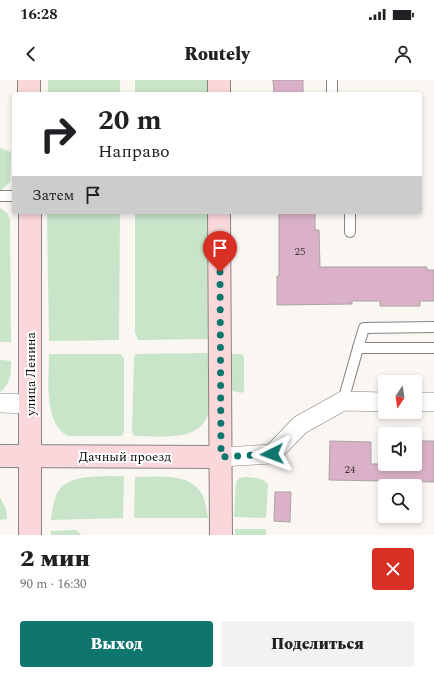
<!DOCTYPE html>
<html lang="ru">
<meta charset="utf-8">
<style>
:root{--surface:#fff;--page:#f2f2f2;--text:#202124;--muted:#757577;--accent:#0f766e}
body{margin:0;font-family:Spectral,serif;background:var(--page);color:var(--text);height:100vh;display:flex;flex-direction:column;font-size:15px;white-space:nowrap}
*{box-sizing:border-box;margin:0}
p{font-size:13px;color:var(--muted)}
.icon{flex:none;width:22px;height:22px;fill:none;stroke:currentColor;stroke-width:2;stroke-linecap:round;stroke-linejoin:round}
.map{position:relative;height:455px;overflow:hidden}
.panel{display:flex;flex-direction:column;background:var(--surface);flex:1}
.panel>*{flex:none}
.banner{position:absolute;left:12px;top:12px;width:410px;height:122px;border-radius:4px;box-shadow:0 2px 6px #0003;background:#fff;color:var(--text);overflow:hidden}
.needle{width:26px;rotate:193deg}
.fabs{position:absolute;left:378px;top:295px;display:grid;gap:8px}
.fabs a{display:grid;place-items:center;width:44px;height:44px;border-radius:4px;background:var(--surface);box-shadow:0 2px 6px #0003;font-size:20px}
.pin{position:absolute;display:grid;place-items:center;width:34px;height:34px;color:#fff;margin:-41px -17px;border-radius:50% 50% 50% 0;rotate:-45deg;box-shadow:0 0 4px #0007}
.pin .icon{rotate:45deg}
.me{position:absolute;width:44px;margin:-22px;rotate:267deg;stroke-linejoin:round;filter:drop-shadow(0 0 3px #0008)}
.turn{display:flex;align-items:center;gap:14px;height:84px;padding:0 20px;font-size:18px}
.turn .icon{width:52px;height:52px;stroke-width:2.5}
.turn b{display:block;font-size:28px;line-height:34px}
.then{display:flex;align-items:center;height:38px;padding:0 20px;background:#0003;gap:8px;font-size:15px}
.round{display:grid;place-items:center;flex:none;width:42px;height:42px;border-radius:4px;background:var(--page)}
.headline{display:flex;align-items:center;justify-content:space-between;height:68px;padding:0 20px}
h1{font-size:24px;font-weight:800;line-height:30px}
.cta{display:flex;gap:8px;margin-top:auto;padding:8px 20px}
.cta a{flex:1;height:46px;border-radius:4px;background:var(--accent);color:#fff;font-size:16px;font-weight:800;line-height:46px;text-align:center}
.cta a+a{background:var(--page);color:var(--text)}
.status{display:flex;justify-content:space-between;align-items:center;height:28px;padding:0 20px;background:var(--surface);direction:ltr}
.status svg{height:11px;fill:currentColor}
header{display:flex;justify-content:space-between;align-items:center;height:52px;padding:0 20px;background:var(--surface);font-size:18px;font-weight:800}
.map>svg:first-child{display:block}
.green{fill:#c8e4c9}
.building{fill:#dbb1c7;stroke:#a9a4a7}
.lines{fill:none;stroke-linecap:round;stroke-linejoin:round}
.lane-casing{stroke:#888480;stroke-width:12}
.street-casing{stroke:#888480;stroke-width:20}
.secondary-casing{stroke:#888480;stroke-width:24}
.lane{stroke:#fff;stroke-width:10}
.street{stroke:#fff;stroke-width:19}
.secondary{stroke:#f9d7db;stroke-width:22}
.route{stroke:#0f766e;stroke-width:7;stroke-dasharray:0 12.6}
.labels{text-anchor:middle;stroke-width:4;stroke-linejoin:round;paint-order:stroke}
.number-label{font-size:11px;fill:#403438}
.street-label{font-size:13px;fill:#0c0b09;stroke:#fff}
</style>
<div class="status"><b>16:28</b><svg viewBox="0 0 49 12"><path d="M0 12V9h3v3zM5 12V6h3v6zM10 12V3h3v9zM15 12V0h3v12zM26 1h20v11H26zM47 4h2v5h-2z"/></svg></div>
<header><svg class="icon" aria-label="back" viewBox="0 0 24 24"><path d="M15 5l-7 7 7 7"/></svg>Routely<svg class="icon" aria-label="person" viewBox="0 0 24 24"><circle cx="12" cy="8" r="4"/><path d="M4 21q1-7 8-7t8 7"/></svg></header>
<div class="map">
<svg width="434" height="455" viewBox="0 0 434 455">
<rect width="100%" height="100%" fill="#faf6f1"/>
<!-- green -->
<g class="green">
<rect x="48" y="0" width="72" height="14"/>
<rect x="135" y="0" width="72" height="14"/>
<polygon points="0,68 11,72 10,102 0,111"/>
<polygon points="0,128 7,133 10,140 11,262 0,262"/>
<polygon points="47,132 120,132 119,260 49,261"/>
<polygon points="135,132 207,132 208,259 138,260 135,253"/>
<path d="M209 273C209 290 213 322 207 337 203 348 191 354 180 355 165 358 149 356 134 356L132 352 134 277 136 274Z"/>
<path d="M49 274H120L124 278V352L122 356H68C43 343 49 298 49 274Z"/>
<polygon points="227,274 242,274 244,277 244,311 241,313 233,311 229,307"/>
<path d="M0 280 11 281C11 293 11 304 0 312Z"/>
<path d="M124 396 123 438 51 440C52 432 54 416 59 410 72 393 105 397 124 396Z"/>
<path d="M135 397C157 397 189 392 202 414 206 421 206 430 208 438H134Z"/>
<path d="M246 397C254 398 262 397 268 404L266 438 234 437 236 403 239 398Z"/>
<polygon points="0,417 6,429 7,439 0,440"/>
<rect x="235" y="449" width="31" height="6"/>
<polygon points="74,450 78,451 81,455 51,455 51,451"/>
</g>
<!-- building -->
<g class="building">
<polygon points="273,0 303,0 303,14 274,14"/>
<polygon points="279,132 315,132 315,150 319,150 320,187 427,187 427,190 434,190 434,221 420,221 420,226 380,226 380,221 352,221 352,224 277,225 277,196 279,196"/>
<polygon points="330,361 371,362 371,384 415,384 415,361 434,361 434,402 329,400"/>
<polygon points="275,412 291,412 290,442 274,441"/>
</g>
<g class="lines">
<!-- lane casing -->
<g class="lane-casing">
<g id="lane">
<polyline points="332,0 332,14"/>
<polyline points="0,116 14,116"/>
<polyline points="350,152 350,132"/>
<polyline points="358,268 364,248 434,247"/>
<polyline points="343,321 358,268 434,268"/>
</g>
</g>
<!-- street casing -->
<g class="street-casing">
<g id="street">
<polyline points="415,322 434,322"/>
<polyline points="0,323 29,324"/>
<polyline points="221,377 272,374 300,345 343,321 385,322"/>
</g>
</g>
<!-- secondary casing -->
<g class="secondary-casing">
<g id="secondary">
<polyline points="29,0 29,14"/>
<polyline points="219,0 219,14"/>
<polyline points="30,132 30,455"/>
<polyline points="219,132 221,455"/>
<polyline points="0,376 221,377"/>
</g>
</g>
<!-- lane -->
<use href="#lane" class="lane"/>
<!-- street -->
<use href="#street" class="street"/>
<!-- secondary -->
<use href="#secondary" class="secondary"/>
</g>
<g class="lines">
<!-- route -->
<polyline class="route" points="220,192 221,377 272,374"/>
</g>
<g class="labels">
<!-- number labels -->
<g class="number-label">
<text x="300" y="175">25</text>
<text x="350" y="393">24</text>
</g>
<!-- street labels -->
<g class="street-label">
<text transform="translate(30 294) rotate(-90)" y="5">улица Ленина</text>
<text x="125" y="381">Дачный проезд</text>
</g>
</g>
</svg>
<div class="fabs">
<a><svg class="needle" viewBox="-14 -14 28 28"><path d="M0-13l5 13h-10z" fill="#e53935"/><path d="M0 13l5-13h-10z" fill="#757577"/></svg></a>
<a><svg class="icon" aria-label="sound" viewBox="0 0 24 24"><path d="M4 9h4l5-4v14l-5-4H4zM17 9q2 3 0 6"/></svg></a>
<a><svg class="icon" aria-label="search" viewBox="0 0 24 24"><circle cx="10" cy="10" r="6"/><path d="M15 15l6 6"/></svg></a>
</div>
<div class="pin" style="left:220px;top:192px;background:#d93025"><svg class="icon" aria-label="arrive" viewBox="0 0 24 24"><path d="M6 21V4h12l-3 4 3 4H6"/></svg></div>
<svg class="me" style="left:272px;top:374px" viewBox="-20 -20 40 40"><path d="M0-17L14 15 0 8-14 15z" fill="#0f766e" stroke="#fff" stroke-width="4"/></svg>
<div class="banner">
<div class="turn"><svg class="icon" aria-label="right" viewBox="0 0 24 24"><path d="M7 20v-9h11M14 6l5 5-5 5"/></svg><div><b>20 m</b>Направо</div></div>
<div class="then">Затем<svg class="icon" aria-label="arrive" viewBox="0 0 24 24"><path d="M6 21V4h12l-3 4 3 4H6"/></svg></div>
</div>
</div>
<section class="panel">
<div class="headline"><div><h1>2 мин</h1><p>90 m · 16:30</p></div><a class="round" style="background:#d93025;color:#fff"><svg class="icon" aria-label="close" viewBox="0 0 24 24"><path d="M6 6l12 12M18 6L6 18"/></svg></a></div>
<div class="cta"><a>Выход</a><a>Поделиться</a></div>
</section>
